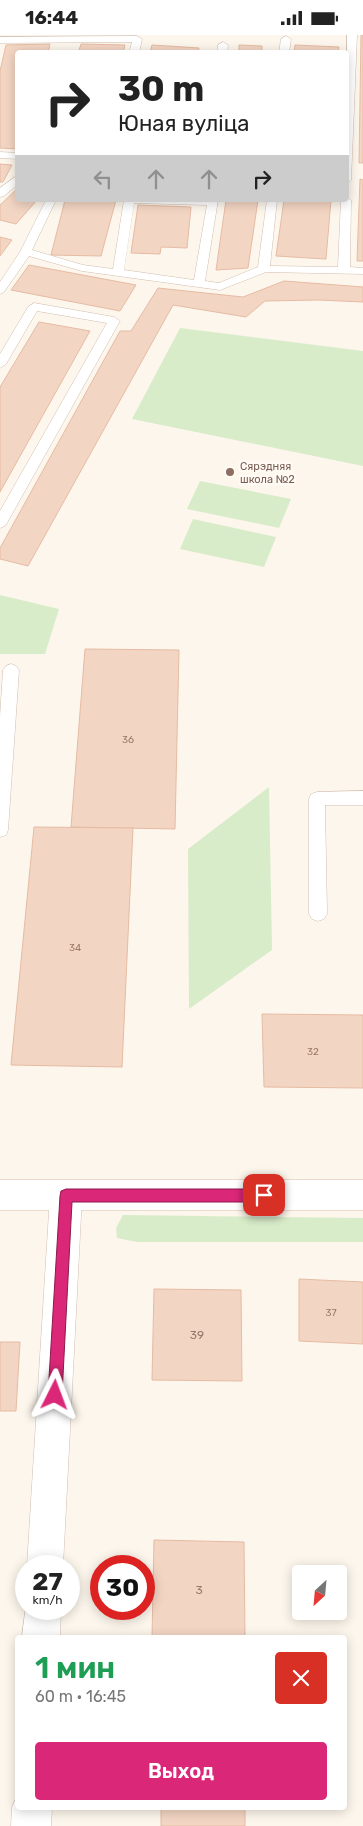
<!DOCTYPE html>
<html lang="ru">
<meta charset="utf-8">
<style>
:root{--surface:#fff;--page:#f2f2f2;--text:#222;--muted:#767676;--accent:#db2777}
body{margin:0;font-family:Rubik,sans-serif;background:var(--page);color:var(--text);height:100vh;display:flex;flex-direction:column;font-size:19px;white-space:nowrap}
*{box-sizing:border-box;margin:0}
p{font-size:16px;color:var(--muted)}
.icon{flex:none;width:28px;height:28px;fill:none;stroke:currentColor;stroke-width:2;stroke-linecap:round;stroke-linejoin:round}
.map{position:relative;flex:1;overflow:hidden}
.details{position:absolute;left:15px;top:1600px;width:332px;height:175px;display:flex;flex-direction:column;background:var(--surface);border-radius:5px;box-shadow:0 2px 12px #0003}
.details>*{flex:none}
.top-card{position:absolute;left:15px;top:15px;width:334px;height:152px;border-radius:5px;box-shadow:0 2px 12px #0003;background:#fff;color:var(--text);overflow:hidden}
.needle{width:32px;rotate:206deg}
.buttons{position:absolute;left:292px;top:1530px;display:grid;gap:10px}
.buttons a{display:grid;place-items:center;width:55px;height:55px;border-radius:5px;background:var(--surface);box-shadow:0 2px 12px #0003;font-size:25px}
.speed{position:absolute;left:15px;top:1520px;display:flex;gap:10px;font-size:25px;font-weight:700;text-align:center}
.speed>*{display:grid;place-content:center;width:65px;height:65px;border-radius:50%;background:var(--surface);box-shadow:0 2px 12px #0003;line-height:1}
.speed small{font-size:12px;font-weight:400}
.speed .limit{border:8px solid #d22;background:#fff;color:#111}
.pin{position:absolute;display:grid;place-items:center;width:42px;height:42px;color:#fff;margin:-21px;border-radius:10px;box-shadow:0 2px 8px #0006}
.me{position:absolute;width:55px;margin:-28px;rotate:3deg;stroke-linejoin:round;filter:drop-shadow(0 0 4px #0008)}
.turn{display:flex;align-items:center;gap:18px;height:105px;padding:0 20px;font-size:22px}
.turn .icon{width:65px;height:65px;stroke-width:2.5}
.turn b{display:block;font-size:35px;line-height:42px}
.lanes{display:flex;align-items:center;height:48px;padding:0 20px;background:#0003;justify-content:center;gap:25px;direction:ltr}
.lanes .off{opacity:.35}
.round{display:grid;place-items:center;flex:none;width:52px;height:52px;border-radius:5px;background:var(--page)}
.overview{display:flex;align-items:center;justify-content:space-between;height:85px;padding:0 20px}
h1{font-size:30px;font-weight:600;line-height:38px;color:#1e9e55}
.cta{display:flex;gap:10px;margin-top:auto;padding:10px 20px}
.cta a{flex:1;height:58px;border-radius:5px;background:var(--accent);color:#fff;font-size:20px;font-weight:600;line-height:58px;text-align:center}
.status{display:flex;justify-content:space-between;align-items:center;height:35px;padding:0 25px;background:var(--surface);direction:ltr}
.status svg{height:14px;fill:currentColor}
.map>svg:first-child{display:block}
.green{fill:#d8ecc9}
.building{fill:#f3d5c3;stroke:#e6bba3}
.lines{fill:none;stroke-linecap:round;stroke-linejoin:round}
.lane-casing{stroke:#d1beb0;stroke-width:1}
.street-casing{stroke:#d1beb0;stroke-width:1}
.secondary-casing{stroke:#d6c0b0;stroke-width:1}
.lane{fill:#fff;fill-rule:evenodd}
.street{fill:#fff;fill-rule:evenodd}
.secondary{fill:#fff;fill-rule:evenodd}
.route{fill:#db2777;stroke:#8e194d}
.education-dot{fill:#8d6e63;stroke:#fffaf3;stroke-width:2}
.labels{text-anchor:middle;stroke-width:5;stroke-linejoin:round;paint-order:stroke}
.number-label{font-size:10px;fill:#987a6a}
.far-education-label{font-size:11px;fill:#785e54;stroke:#fffaf3;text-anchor:start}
.near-number-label{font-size:12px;fill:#987a6a}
</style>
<div class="status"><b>16:44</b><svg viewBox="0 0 49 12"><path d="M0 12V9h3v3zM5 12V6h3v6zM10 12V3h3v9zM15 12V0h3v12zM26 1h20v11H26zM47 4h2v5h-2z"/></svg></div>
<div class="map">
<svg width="363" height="1791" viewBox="0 0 363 1791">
<rect width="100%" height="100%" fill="#fdf6ec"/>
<!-- green -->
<g class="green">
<polygon points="180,293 363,316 363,431 132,384"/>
<polygon points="200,446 291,464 279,493 187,474"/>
<polygon points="193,484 276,502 264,532 180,514"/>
<polygon points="0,560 59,574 45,619 0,619"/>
<polygon points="269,752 272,915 189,974 188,814"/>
<polygon points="123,1180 363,1183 363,1207 137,1207 117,1203 116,1193"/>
</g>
<!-- building -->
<g class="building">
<polygon points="361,0 363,0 363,128 359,128"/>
<polygon points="50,9 48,18 18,18 18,114 0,113 0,36 6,10"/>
<polygon points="81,9 125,10 123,18 78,18"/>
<polygon points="152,10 199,13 198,18 150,18"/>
<polygon points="239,10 262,11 262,18 239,18"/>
<polygon points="295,10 339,12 338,18 294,18"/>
<polygon points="0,129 12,130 3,147 0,147"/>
<polygon points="360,144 363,145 363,226 357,226"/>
<polygon points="18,153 18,165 37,165 16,189 0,185 0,170"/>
<polygon points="65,165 116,165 101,221 51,220"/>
<polygon points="226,165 258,165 248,233 216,235"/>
<polygon points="284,165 331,165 326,224 276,221"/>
<polygon points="138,170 191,172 187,213 161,212 160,219 131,218"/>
<polygon points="0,202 12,205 0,221"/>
<polygon points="29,230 136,250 120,276 11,255"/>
<polygon points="284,246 363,252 363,267 319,265 265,266 246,282 173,270 28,531 0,524 0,513 120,296 131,296 158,253 243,262"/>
<polygon points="39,287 90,296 0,457 0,352"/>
<polygon points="85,614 179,615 175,794 71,792"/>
<polygon points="34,792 133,793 122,1032 11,1030"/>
<polygon points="262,979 363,980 363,1053 264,1052"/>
<polygon points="299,1244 363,1247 363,1309 299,1306"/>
<polygon points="154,1254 241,1255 242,1346 152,1345"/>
<polygon points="0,1307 20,1307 16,1376 0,1376"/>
<polygon points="154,1505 244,1507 245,1602 152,1602"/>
<rect x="161" y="1772" width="84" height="19"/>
</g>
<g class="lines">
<!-- lane casing -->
<g class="lane-casing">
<g id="lane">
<polygon points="347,0 357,0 351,145 346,148"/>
<polygon points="137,1 142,4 139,18 129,18 132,7 0,8 0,2"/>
<polygon points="286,1 291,4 289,18 279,18 281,4"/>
<polygon points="223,7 228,10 227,18 217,18 218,10"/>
<polygon points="0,117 18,118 18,124 0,123"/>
<polygon points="18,140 18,149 4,161 0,162 0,153"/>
<path d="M346 162 351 165 350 232 363 233V239L266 237 220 255 82 236 29 221 4 257 0 259V247L20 217 46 165H54L55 167 32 215 83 230 113 234 124 165H218L205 246 219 248 258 232 267 165H277L270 231 338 232 341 165H346ZM134 168 207 170 194 245 124 235Z"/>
<polygon points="34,268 114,282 120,286 7,488 5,491 0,493 0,476 107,288 37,276 6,329 0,333 0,319 28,272"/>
<polygon points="11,629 16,631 19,635 8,795 6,800 0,802 0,682 3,635 6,631"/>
<polygon points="363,756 363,770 325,770 327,879 324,884 318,886 312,884 309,879 309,764 311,759 317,757"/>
</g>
</g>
<!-- street casing -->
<g class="street-casing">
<g id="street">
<polygon points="66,1146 77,1150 82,1161 63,1531 27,1531 50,1161 55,1150"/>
<polygon points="26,1570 26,1574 61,1574 60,1602 22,1602"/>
<polygon points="18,1759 18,1772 52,1772 51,1791 11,1791 12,1772"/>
</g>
</g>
<!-- secondary casing -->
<g class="secondary-casing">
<rect id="secondary" x="0" y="1145" width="363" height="30"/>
</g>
<!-- lane -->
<use href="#lane" class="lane"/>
<!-- street -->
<use href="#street" class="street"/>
<!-- secondary -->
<use href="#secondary" class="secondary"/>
</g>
<!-- route -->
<polygon class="route" points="66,1154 264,1154 269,1156 270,1160 269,1165 264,1167 72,1167 62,1360 60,1365 55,1367 50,1365 48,1360 60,1161 61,1156"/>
<!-- markers -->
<circle class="education-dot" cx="230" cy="437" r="5"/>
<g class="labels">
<!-- number labels -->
<g class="number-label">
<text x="128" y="708">36</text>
<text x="75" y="916">34</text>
<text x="313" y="1020">32</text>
<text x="331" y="1281">37</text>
</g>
<!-- far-education labels -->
<g class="far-education-label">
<text x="240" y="435">Сярэдняя<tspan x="240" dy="13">школа №2</tspan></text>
</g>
<!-- near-number labels -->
<g class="near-number-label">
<text x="197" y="1304">39</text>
<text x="199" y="1559">3</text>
</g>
</g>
</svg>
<div class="buttons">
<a><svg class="needle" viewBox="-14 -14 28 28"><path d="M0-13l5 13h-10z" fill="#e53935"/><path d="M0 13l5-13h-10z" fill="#767676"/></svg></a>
</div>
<div class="speed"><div>27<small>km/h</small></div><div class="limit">30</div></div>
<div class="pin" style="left:264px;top:1160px;background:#d93025"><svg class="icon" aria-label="arrive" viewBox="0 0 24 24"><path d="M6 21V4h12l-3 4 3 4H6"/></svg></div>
<svg class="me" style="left:55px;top:1360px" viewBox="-20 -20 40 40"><path d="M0-17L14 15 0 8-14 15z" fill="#db2777" stroke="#fff" stroke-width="4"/></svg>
<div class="top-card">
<div class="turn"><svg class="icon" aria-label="right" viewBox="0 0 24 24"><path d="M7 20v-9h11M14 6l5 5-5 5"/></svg><div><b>30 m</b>Юная вуліца</div></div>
<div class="lanes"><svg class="icon off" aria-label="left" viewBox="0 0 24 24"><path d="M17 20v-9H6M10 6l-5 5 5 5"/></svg><svg class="icon off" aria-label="ahead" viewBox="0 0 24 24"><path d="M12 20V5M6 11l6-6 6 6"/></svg><svg class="icon off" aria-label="ahead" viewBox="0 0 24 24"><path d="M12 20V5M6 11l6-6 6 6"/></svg><svg class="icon" aria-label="right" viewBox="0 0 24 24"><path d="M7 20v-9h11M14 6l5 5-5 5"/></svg></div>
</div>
<section class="details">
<div class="overview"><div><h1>1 мин</h1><p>60 m · 16:45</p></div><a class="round" style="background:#d93025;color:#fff"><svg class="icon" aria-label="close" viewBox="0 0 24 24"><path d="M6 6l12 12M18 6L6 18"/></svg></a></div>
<div class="cta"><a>Выход</a></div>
</section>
</div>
